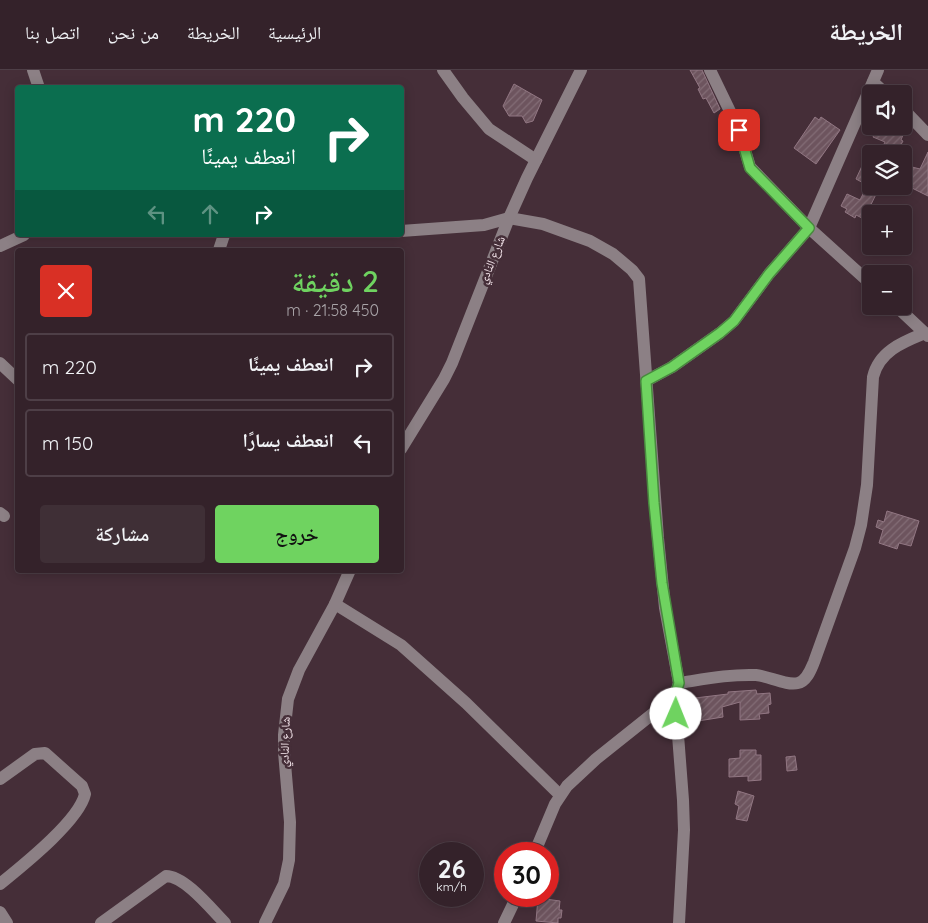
<!DOCTYPE html>
<html lang="ar">
<meta charset="utf-8">
<style>
:root{--surface:#34222a;--page:#3f2f36;--text:#f1f3f6;--muted:#a9a4a8;--line:#4e3f47;--accent:#6fd360}
body{margin:0;font-family:Quicksand,"Noto Naskh Arabic",sans-serif;background:var(--page);color:var(--text);direction:rtl;height:100vh;display:flex;flex-direction:column;font-size:19px;white-space:nowrap}
*{box-sizing:border-box;margin:0}
p{font-size:16px;color:var(--muted)}
.icon{flex:none;width:28px;height:28px;fill:none;stroke:currentColor;stroke-width:2;stroke-linecap:round;stroke-linejoin:round}
.map{position:relative;flex:1;overflow:hidden;direction:ltr}
.side{position:absolute;left:15px;top:178px;width:389px;height:325px;display:flex;flex-direction:column;background:var(--surface);border-radius:5px;box-shadow:0 2px 12px #0003,0 0 0 1px var(--line);direction:rtl}
.side>*{flex:none}
.guide{position:absolute;left:15px;top:15px;width:389px;height:152px;border-radius:5px;box-shadow:0 2px 12px #0003,0 0 0 1px var(--line);direction:rtl;background:#0b6e4f;color:#fff;overflow:hidden}
.buttons{position:absolute;left:862px;top:15px;display:grid;gap:10px}
.buttons a{display:grid;place-items:center;width:50px;height:50px;border-radius:5px;background:var(--surface);box-shadow:0 2px 12px #0003,0 0 0 1px var(--line);font-size:25px}
.speed{position:absolute;left:419px;top:772px;display:flex;gap:10px;font-size:25px;font-weight:700;text-align:center}
.speed>*{display:grid;place-content:center;width:65px;height:65px;border-radius:50%;background:var(--surface);box-shadow:0 2px 12px #0003,0 0 0 1px var(--line);line-height:1}
.speed small{font-size:12px;font-weight:400}
.speed .limit{border:8px solid #d22;background:#fff;color:#111}
.pin{position:absolute;display:grid;place-items:center;width:42px;height:42px;color:#fff;margin:-21px;border-radius:10px;box-shadow:0 2px 8px #0006}
.me{position:absolute;width:55px;margin:-28px;rotate:1deg;stroke-linejoin:round;filter:drop-shadow(0 0 4px #0008)}
.turn{display:flex;align-items:center;gap:18px;height:105px;padding:0 25px;font-size:22px}
.turn .icon{width:65px;height:65px;stroke-width:2.5}
.turn b{display:block;font-size:35px;line-height:42px}
.lanes{display:flex;align-items:center;height:48px;padding:0 25px;background:#0003;justify-content:center;gap:25px;direction:ltr}
.lanes .off{opacity:.35}
.round{display:grid;place-items:center;flex:none;width:52px;height:52px;border-radius:5px;background:var(--page)}
.head{display:flex;align-items:center;justify-content:space-between;height:85px;padding:0 25px}
h1{font-size:30px;font-weight:600;line-height:38px;color:var(--accent)}
.button{display:flex;gap:10px;margin-top:auto;padding:10px 25px}
.button a{flex:1;height:58px;border-radius:5px;background:var(--accent);color:#111;font-size:20px;font-weight:600;line-height:58px;text-align:center}
.button a+a{background:var(--page);color:var(--text)}
ul{padding:0;list-style:none}
li{display:flex;align-items:center;gap:15px;height:68px;margin:0 10px 8px;padding:0 15px;border:2px solid var(--line);border-radius:5px}
li div{flex:1}
li b{display:block;font-size:19px}
li em{font-style:normal}
header{display:flex;align-items:center;gap:30px;box-sizing:border-box;height:70px;padding:0 25px;background:var(--surface);border-bottom:1px solid var(--line)}
header strong{font-size:24px}
nav{display:flex;gap:28px;margin-inline-start:auto;font-size:18px}
.map>svg:first-child{display:block}
.building{fill:url(#building-hatch);stroke:#927783}
.lines{fill:none;stroke-linecap:round;stroke-linejoin:round}
.minor{stroke:#8c8085;stroke-width:12}
.route-casing{stroke:#48893e;stroke-width:12}
.route{stroke:#6fd360;stroke-width:9}
.labels{text-anchor:middle;stroke-width:5;stroke-linejoin:round;paint-order:stroke}
.street-label{font-size:12px;fill:#faebf1;stroke:#452e38}
</style>
<header>
<strong>الخريطة</strong>
<nav><a>الرئيسية</a><a>الخريطة</a><a>من نحن</a><a>اتصل بنا</a></nav>
</header>
<div class="map">
<svg width="928" height="853" viewBox="0 0 928 853">
<defs>
<pattern id="building-hatch" width="6" height="6" patternUnits="userSpaceOnUse" patternTransform="scale(1.25)"><rect width="6" height="6" fill="#6d545e"/><path d="M-1 1l2-2M0 6l6-6M5 7l2-2" fill="none" stroke="#836d76"/></pattern>
</defs>
<rect width="100%" height="100%" fill="#452e38"/>
<!-- building -->
<g class="building">
<polygon points="690,0 702,0 720,39 714,43 706,28 703,29 698,19 700,18"/>
<polygon points="514,14 542,30 533,51 526,53 522,46 509,46 503,36"/>
<polygon points="815,47 819,50 821,47 840,60 816,94 794,78"/>
<polygon points="878,56 896,56 905,60 901,70 903,71 896,84 882,78 885,72 873,67"/>
<polygon points="928,82 928,126 912,118 913,116 904,111 912,97 920,99"/>
<polygon points="862,96 871,101 871,116 880,116 864,149 856,145 855,148 845,142 847,139 841,136 847,124 860,130 867,116 869,116 856,109"/>
<polygon points="887,441 919,451 911,476 899,473 897,479 879,473 883,460 876,457 878,450 884,452"/>
<polygon points="756,620 757,624 770,623 771,634 768,635 769,643 759,644 760,649 740,650 740,632 722,637 723,647 698,651 695,628 728,624 728,622"/>
<polygon points="740,680 756,680 756,685 761,685 761,710 748,711 748,706 729,707 729,689 740,688"/>
<polygon points="795,686 797,700 787,701 786,687"/>
<polygon points="738,721 754,726 747,751 736,749 739,736 735,734"/>
<polygon points="538,828 560,831 559,840 562,840 561,848 558,848 558,853 536,851"/>
</g>
<g class="lines">
<!-- minor -->
<g class="minor">
<polyline points="33,0 39,18"/>
<polyline points="443,0 463,28 489,59 536,90"/>
<polyline points="873,12 886,24"/>
<polyline points="904,40 928,65"/>
<polyline points="401,161 484,155 509,148 543,154 590,171 613,184 632,200 639,209 658,468 665,538 679,613 675,626 683,730 684,760 679,853"/>
<polyline points="0,176 24,165"/>
<polyline points="219,180 224,165"/>
<polyline points="871,214 809,158 878,0"/>
<polyline points="896,236 928,266"/>
<polyline points="0,293 18,310"/>
<polyline points="646,311 672,297 720,263 734,251 769,204 809,158 750,97 739,60 710,0"/>
<polyline points="401,379 444,309 452,293 509,148 527,108 581,0"/>
<polyline points="0,443 4,446"/>
<polyline points="335,534 401,575 466,633 560,725"/>
<path d="M679 613C705 609 730 604 756 605 768 606 787 616 798 613 807 611 811 599 814 592L855 478 861 455 867 415 873 307C879 281 903 272 925 263"/>
<path d="M0 709 35 684 45 683 82 716 85 724C79 751 22 796 0 814"/>
<polyline points="534,784 555,734 567,716 596,689 675,626"/>
<polyline points="0,842 7,853"/>
<path d="M101 853 166 806C185 806 212 840 225 853"/>
<polyline points="265,853 284,814 289,790 290,752 284,682 284,665 288,629 299,600 335,534 350,500"/>
<polyline points="504,853 517,826"/>
</g>
</g>
<g class="lines">
<!-- route casing -->
<g class="route-casing">
<polyline id="route" points="676,644 675,626 679,613 662,513 654,433 646,311 672,297 720,263 734,251 769,204 809,158 750,98 739,60"/>
</g>
<!-- route -->
<use href="#route" class="route"/>
</g>
<g class="labels">
<!-- street labels -->
<g class="street-label">
<text transform="translate(492 190) rotate(-68)" y="4">شارع النادي</text>
<text transform="translate(285 672) rotate(-88)" y="4">شارع النادي</text>
</g>
</g>
</svg>
<div class="buttons">
<a><svg class="icon" aria-label="sound" viewBox="0 0 24 24"><path d="M4 9h4l5-4v14l-5-4H4zM17 9q2 3 0 6"/></svg></a>
<a><svg class="icon" aria-label="layers" viewBox="0 0 24 24"><path d="M12 4l9 5-9 5-9-5zM3 14l9 5 9-5"/></svg></a>
<a>+</a>
<a>−</a>
</div>
<div class="speed"><div>26<small>km/h</small></div><div class="limit">30</div></div>
<div class="pin" style="left:739px;top:60px;background:#d93025"><svg class="icon" aria-label="arrive" viewBox="0 0 24 24"><path d="M6 21V4h12l-3 4 3 4H6"/></svg></div>
<svg class="me" style="left:676px;top:644px" viewBox="-20 -20 40 40"><circle r="19" fill="#fff"/><path d="M0-13L10 11 0 6-10 11z" fill="#6fd360"/></svg>
<div class="guide">
<div class="turn"><svg class="icon" aria-label="right" viewBox="0 0 24 24"><path d="M7 20v-9h11M14 6l5 5-5 5"/></svg><div><b>220 m</b>انعطف يمينًا</div></div>
<div class="lanes"><svg class="icon off" aria-label="left" viewBox="0 0 24 24"><path d="M17 20v-9H6M10 6l-5 5 5 5"/></svg><svg class="icon off" aria-label="ahead" viewBox="0 0 24 24"><path d="M12 20V5M6 11l6-6 6 6"/></svg><svg class="icon" aria-label="right" viewBox="0 0 24 24"><path d="M7 20v-9h11M14 6l5 5-5 5"/></svg></div>
</div>
<section class="side">
<div class="head"><div><h1>2 دقيقة</h1><p>450 m · 21:58</p></div><a class="round" style="background:#d93025;color:#fff"><svg class="icon" aria-label="close" viewBox="0 0 24 24"><path d="M6 6l12 12M18 6L6 18"/></svg></a></div>
<ul>
<li><svg class="icon" aria-label="right" viewBox="0 0 24 24"><path d="M7 20v-9h11M14 6l5 5-5 5"/></svg><div><b>انعطف يمينًا</b></div><em>220 m</em></li>
<li><svg class="icon" aria-label="left" viewBox="0 0 24 24"><path d="M17 20v-9H6M10 6l-5 5 5 5"/></svg><div><b>انعطف يسارًا</b></div><em>150 m</em></li>
</ul>
<div class="button"><a>خروج</a><a>مشاركة</a></div>
</section>
</div>
